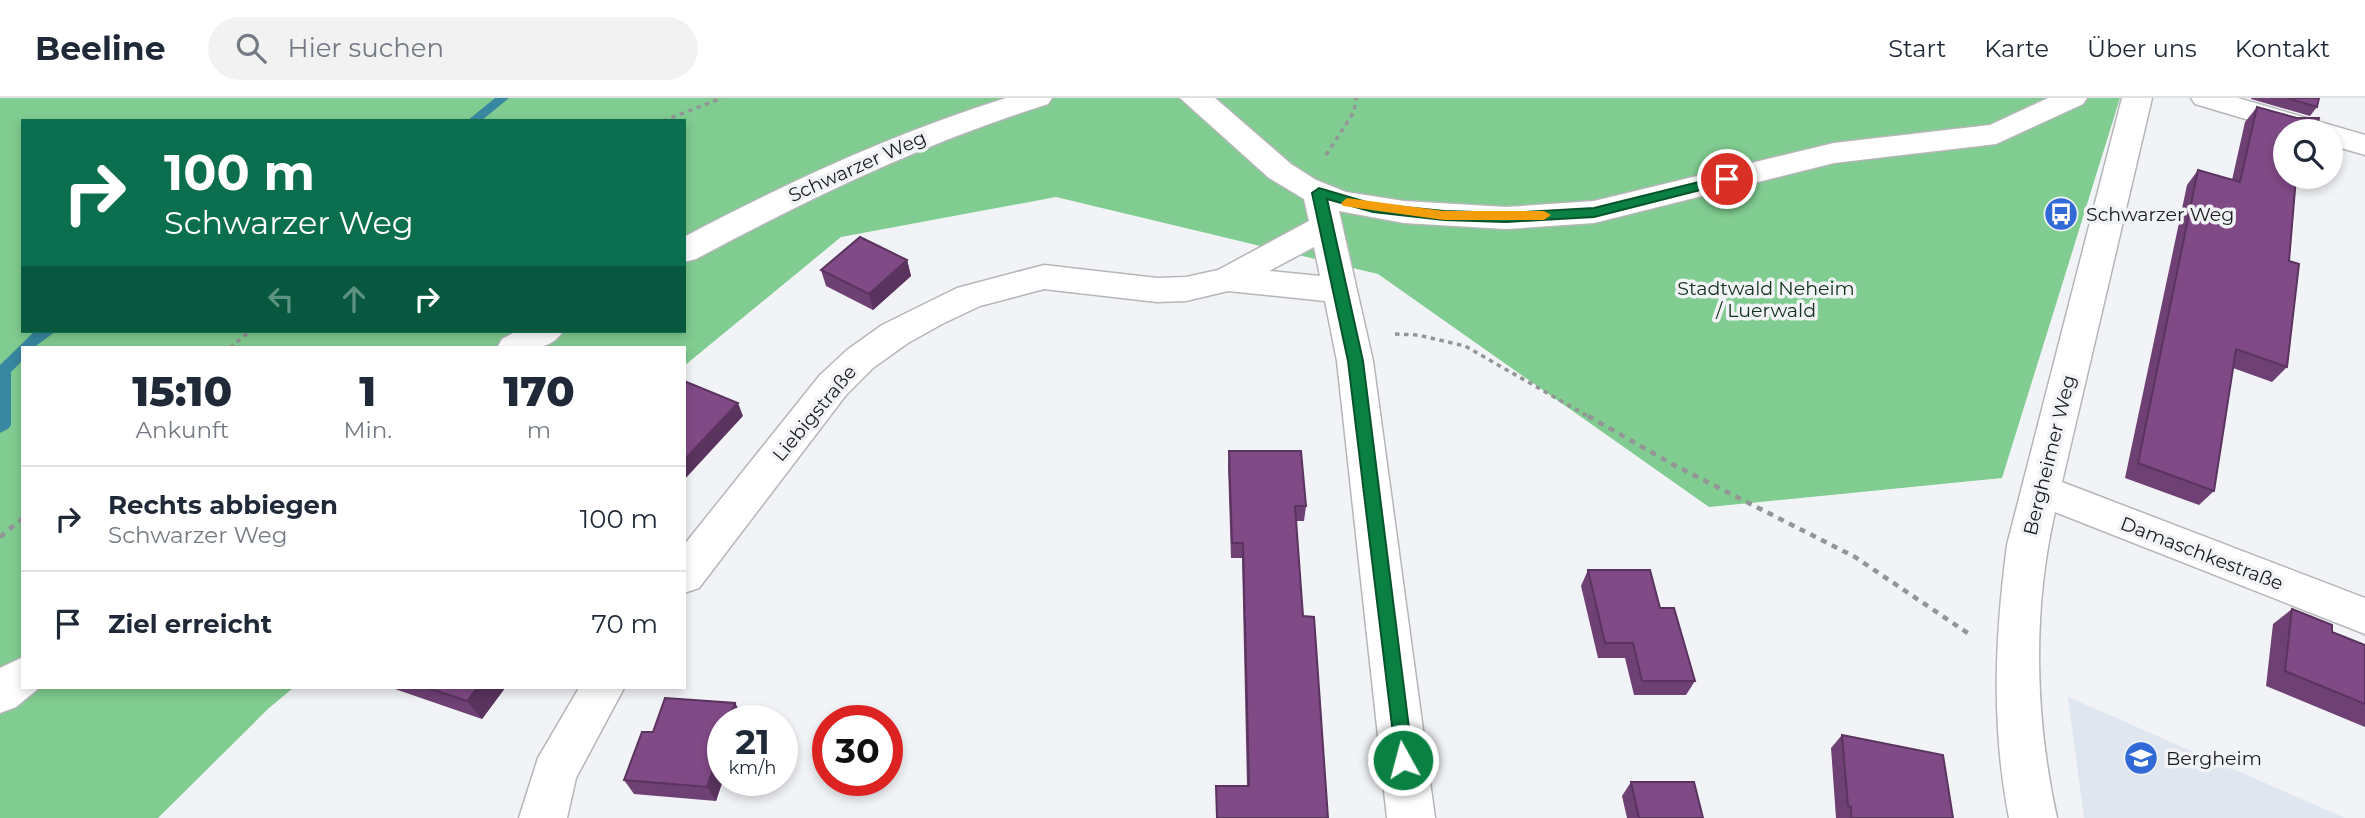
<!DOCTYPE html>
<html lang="de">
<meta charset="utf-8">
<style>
:root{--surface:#fff;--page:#f2f2f3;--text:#1f2937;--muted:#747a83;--line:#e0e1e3}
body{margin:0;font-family:Montserrat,sans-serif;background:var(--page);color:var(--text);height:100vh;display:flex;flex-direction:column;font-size:26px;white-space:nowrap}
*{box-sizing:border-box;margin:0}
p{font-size:23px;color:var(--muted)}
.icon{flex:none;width:38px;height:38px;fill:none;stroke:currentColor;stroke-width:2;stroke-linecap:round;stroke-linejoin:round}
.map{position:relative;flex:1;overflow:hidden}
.sheet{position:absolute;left:21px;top:248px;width:665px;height:343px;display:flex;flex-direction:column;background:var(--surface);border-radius:0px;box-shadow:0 4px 10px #0003}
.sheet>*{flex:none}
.hud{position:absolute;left:21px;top:21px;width:665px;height:214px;border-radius:0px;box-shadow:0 4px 10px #0003;background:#0b6e4f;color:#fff;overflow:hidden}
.controls{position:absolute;left:2273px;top:21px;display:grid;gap:14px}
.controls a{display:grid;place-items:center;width:70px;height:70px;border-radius:50%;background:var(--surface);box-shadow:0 4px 10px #0003;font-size:35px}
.speed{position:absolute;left:707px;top:607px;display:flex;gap:14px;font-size:35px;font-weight:700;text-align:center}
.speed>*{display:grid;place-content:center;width:91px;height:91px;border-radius:50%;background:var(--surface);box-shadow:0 4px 10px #0003;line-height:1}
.speed small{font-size:18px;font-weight:400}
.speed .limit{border:10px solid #d22;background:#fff;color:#111}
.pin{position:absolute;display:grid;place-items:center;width:60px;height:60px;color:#fff;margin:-30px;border:4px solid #fff;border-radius:50%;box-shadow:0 2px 7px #0007}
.me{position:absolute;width:77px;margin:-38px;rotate:353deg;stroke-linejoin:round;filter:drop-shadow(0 0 5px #0008)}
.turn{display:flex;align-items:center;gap:24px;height:147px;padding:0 28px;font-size:32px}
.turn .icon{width:91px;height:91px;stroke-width:2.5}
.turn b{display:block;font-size:49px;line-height:60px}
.lanes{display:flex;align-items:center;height:66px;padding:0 28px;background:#0003;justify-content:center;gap:35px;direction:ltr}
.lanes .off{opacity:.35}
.eta{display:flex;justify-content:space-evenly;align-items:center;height:119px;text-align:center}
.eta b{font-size:42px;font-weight:800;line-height:49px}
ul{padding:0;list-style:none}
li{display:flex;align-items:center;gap:21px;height:105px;padding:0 28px;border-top:2px solid var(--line)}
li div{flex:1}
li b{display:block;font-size:26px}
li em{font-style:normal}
header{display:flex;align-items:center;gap:42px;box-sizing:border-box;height:98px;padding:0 35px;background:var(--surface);border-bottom:2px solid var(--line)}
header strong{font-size:33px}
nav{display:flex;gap:38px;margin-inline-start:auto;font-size:24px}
.search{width:490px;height:63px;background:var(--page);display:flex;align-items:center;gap:18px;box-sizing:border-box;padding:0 24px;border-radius:38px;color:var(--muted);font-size:26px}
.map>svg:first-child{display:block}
.built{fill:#e0e6ef}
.forest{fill:#81cc90;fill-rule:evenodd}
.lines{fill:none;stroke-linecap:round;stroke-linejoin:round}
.stream{fill:#3888a1;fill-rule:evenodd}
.minor-casing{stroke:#b4b6b8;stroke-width:3}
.path-far1{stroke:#939597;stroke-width:3.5;stroke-dasharray:4.5 4.5;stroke-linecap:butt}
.path{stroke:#939597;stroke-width:4.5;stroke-dasharray:6 6;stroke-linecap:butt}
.minor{fill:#fff;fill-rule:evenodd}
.wall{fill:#6e4074}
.shaded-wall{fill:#5a345e}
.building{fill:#804a87;stroke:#5a345e;stroke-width:2}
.route{fill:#0b8043;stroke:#07532c;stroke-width:2}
.slow{fill:#f59e0b}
.labels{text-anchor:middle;stroke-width:7;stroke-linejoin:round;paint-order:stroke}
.street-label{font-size:19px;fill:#1b1c1d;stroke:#f1f3f6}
.poi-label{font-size:19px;fill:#1b1c1d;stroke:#f1f3f6;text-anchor:start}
.park-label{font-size:19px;fill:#12321a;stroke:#f1f3f6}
</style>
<header>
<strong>Beeline</strong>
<div class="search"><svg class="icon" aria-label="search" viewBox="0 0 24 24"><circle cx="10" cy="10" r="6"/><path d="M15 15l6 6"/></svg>Hier suchen</div>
<nav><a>Start</a><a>Karte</a><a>Über uns</a><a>Kontakt</a></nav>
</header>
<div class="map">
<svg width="2365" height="720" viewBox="0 0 2365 720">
<rect width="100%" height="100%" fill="#f1f3f6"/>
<!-- built -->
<polygon class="built" points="2068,599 2345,720 2084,720"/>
<!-- forest -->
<path class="forest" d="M0 0H2120L2002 380 1709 409 1378 176 1056 99 841 139 684 268V250H23V590H293L269 610 158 720H0ZM23 23H684V233H23Z"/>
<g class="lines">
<!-- stream -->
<g class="stream">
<polygon points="495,0 509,0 481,23 467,23"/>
<polygon points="35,233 56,233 33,250 23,250 23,262 11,274 11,327 8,331 0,335 0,267"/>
</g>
<!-- minor casing -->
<g class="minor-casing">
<g id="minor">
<path d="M1006 0H1052L1048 6C924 45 810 100 696 161L684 164V139C788 84 894 35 1006 0Z"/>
<path d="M1180 0H1215L1291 66 1316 82 1346 94 1404 103 1506 109 1594 103 1834 45 1990 27 2048 0H2087L2083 6 1996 46 1834 65 1594 125 1506 131 1404 125 1339 113 1373 263 1435 720H1387L1337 263 1325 203 1228 193 1186 203 1157 204 1044 191 980 208 942 226 908 245 873 270 846 297 699 490 684 495V447L820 277 847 252 882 227 957 190 1044 167 1157 180 1186 179 1218 172 1309 123 1304 101 1269 80ZM1314 149 1320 178 1269 173Z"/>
<path d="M2122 0H2152L2062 384 2365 500V536L2055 414C2032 514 2035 620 2057 720H2009C1991 628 1995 539 2007 447Z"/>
<polygon points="2191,0 2238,0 2365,37 2365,57 2331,47 2331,33 2286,33 2195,6"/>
<path d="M517 233H563C549 256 521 250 497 250L502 241Z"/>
<polygon points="23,559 23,590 39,590 16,609 0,615 0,570"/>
<polygon points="579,590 624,590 576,680 567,720 519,720 538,660"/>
</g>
</g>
<!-- path-far1 -->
<g class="path-far1">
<polyline points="663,23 722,0"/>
<polyline points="1326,57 1354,14 1356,0"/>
<polyline points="1395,236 1418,237 1465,248 1591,320"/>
<polyline points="230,250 250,233"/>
</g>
<!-- path -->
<g class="path">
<polyline points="1588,318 1672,366 1855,459 1972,538"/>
<polyline points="0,439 23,420"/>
</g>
<!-- minor -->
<use href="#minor" class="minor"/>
</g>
<!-- wall -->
<g class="wall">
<polygon points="2251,0 2319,0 2317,9 2310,18 2251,1"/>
<polygon points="2257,9 2286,79 2302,79 2296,85 2289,163 2287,269 2272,284 2233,270 2214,393 2199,407 2125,380 2187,87 2198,72 2232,82 2245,24"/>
<polygon points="907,162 911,178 873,212 826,188 821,172"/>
<polygon points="1229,353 1306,408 1304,423 1296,423 1303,518 1328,720 1216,720 1216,688 1247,688 1242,460 1231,460 1228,368"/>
<polygon points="1588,472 1660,510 1695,583 1686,597 1634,597 1625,560 1598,560 1581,488"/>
<polygon points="2292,511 2332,534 2365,547 2365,629 2266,588 2273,526"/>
<polygon points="392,590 505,590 482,621"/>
<polygon points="735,605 743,619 723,623 723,682 716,703 634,696 624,682 653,634"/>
<polygon points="1842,637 1953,720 1836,720 1831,650"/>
<polygon points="1631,684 1703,720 1627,720 1622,698"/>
</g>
<!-- shaded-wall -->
<g class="shaded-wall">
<polygon points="907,162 911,178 873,212 869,196"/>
<polygon points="738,305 743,318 684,382 684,362"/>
<polygon points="477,590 505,590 482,621 467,603"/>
<polygon points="735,605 743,619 742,623 729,623"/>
<polygon points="723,642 723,682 716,703 707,689"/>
</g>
<!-- building -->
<g class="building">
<polygon points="2287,0 2319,0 2317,9"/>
<polygon points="2257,9 2297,20 2319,20 2316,33 2286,33 2286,79 2296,79 2289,163 2299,166 2287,269 2236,251 2214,393 2138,365 2198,72 2240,84"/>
<polygon points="860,139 907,162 869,196 821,172"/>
<polygon points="684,283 738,305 684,362"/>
<polygon points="1229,353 1301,353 1306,408 1295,408 1303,518 1314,519 1328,720 1217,720 1216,688 1249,688 1243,445 1232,445"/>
<polygon points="1588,472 1650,472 1660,510 1674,510 1695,583 1642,583 1633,545 1605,545"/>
<polygon points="2292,511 2332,527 2332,534 2365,547 2365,606 2285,573"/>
<polygon points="428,590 477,590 467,603"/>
<polygon points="665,600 735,605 729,623 723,623 723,642 707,689 624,682 642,634 653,634"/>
<polygon points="1842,637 1943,657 1953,720 1851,720 1851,709 1848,708"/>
<polygon points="1631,684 1694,684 1703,720 1639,720"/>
</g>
<!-- route -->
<polygon class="route" points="1727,77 1732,78 1732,84 1594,119 1506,124 1444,122 1373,114 1327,101 1363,263 1413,662 1410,669 1403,671 1397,669 1348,263 1312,95 1319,90 1373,106 1444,113 1506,115 1594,110"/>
<!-- slow -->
<polygon class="slow" points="1347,100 1444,113 1544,113 1551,117 1544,122 1444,122 1343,108 1341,105"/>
<!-- icons -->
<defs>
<g id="bus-disc" transform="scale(1.75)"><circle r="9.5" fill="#3169d7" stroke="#f1f3f6"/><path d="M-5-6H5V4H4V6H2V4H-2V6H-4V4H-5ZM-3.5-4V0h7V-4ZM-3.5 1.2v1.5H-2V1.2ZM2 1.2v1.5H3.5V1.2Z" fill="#fff"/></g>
<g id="school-disc" transform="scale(1.75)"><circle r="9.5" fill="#3169d7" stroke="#f1f3f6"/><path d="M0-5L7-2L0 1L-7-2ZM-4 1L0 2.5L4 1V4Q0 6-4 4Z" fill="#fff"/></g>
</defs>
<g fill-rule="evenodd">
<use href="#bus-disc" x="2061" y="116"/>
<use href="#school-disc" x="2141" y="660"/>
</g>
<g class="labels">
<!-- street labels -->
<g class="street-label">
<text transform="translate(857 68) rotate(-24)" y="7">Schwarzer Weg</text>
<text transform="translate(814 315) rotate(-50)" y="7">Liebigstraße</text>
<text transform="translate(2049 357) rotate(-76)" y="7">Bergheimer Weg</text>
<text transform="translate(2202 455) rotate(21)" y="7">Damaschkestraße</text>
</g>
<!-- poi labels -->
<g class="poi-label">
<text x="2086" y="123">Schwarzer Weg</text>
<text x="2166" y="667">Bergheim</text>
</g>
<!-- park labels -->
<g class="park-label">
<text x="1766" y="197">Stadtwald Neheim<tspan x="1766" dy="22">/ Luerwald</tspan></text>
</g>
</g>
</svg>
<div class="controls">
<a><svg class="icon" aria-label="search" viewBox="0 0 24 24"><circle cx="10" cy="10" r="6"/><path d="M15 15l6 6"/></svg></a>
</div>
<div class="speed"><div>21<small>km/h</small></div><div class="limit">30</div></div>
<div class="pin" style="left:1727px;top:81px;background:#d93025"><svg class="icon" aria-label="arrive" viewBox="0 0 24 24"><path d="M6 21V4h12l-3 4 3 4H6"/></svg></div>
<svg class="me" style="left:1403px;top:662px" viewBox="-20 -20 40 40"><circle r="17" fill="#0b8043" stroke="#fff" stroke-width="3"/><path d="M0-11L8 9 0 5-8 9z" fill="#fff"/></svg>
<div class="hud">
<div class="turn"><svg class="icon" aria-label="right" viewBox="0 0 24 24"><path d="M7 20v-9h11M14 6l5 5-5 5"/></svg><div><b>100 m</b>Schwarzer Weg</div></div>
<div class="lanes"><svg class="icon off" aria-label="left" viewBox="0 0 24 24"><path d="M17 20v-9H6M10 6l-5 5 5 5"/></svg><svg class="icon off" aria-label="ahead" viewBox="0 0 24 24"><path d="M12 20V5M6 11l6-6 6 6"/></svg><svg class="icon" aria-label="right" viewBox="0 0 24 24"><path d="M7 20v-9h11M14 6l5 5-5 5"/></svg></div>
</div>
<section class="sheet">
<div class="eta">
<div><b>15:10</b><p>Ankunft</p></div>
<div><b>1</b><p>Min.</p></div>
<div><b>170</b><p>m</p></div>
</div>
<ul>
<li><svg class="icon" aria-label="right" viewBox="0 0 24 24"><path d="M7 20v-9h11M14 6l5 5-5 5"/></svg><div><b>Rechts abbiegen</b><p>Schwarzer Weg</p></div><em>100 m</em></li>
<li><svg class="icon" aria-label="arrive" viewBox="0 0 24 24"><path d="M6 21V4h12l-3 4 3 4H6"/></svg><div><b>Ziel erreicht</b></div><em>70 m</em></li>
</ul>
</section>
</div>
